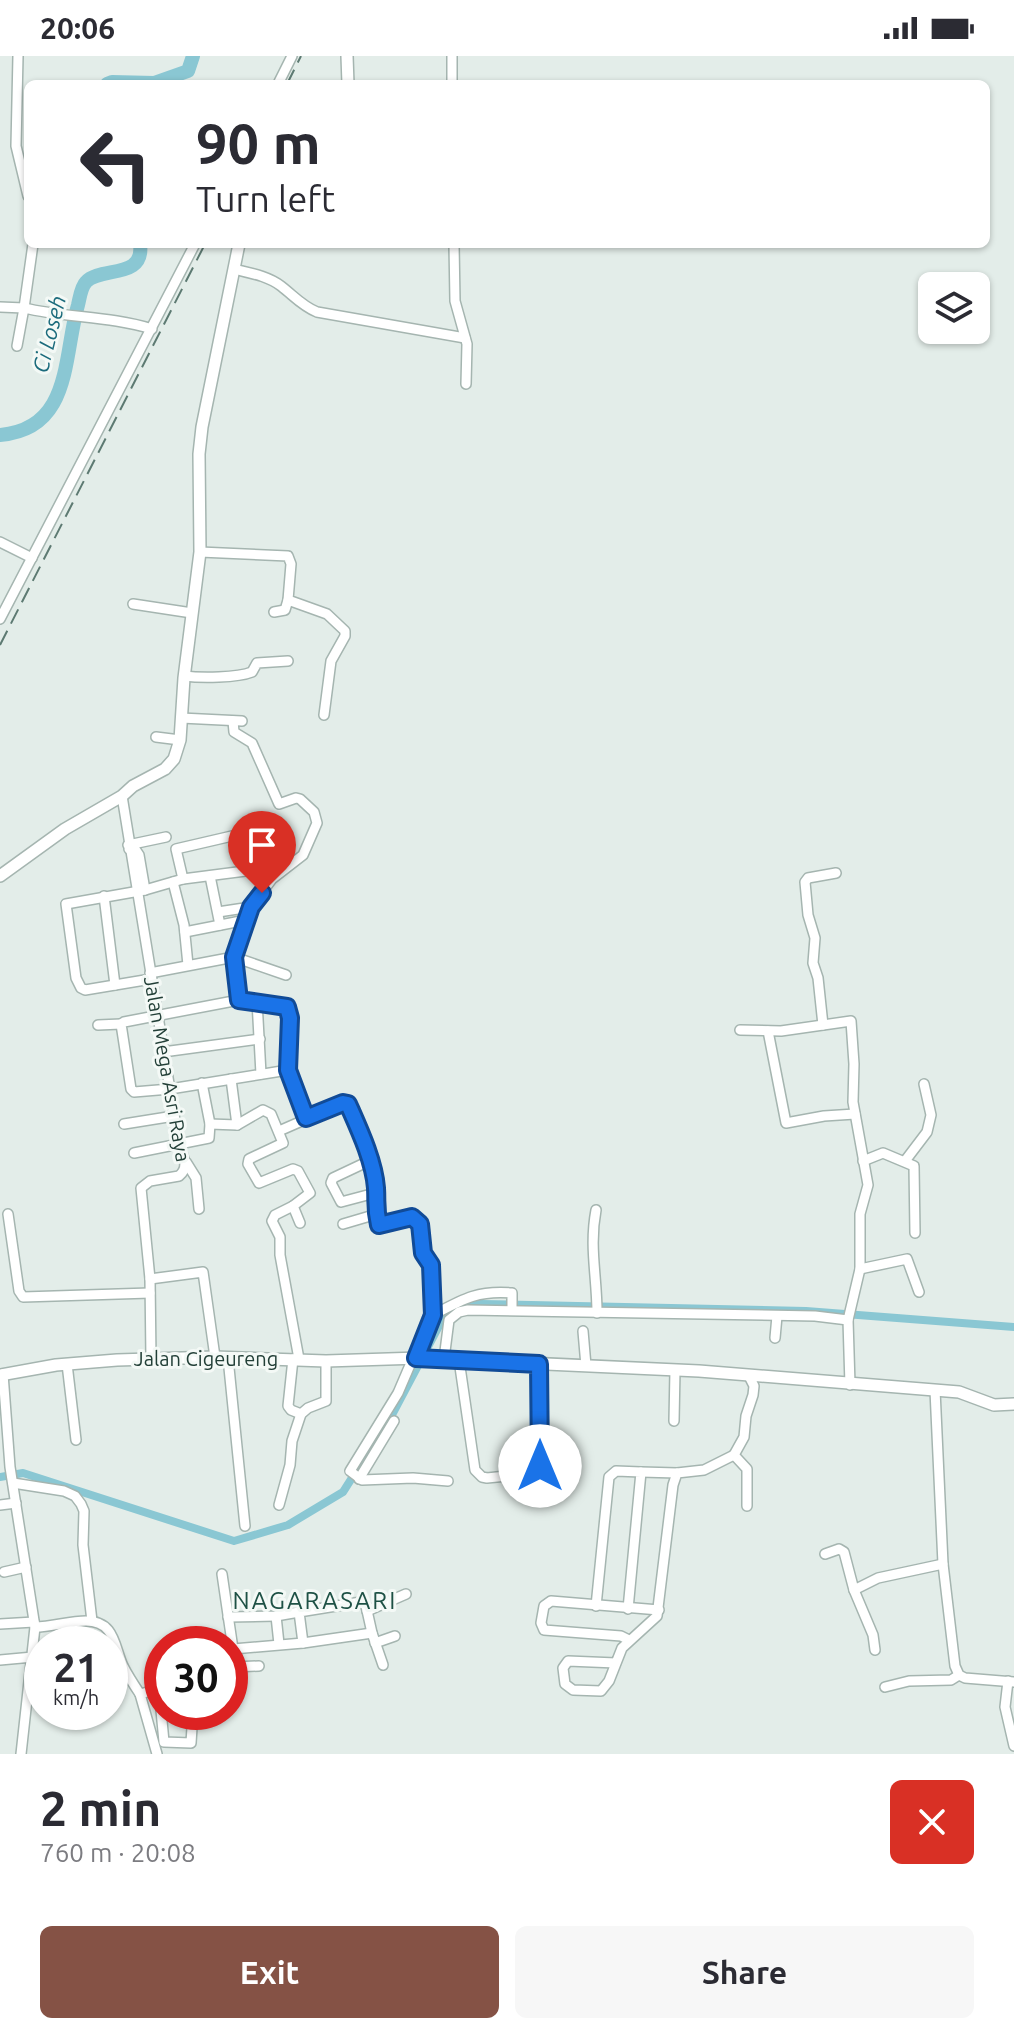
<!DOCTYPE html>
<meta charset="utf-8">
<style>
:root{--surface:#fff;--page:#f7f7f7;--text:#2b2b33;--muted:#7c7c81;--accent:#855245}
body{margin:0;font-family:Ubuntu,sans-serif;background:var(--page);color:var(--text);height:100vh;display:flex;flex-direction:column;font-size:30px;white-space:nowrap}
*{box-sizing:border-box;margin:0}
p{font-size:26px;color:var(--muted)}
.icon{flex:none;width:44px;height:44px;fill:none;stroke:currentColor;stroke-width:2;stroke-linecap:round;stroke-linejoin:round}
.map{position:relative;height:1698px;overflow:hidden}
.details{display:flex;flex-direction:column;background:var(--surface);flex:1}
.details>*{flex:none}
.hud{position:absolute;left:24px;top:24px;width:966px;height:168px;border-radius:12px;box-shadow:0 2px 6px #0004;background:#fff;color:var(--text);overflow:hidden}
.fabs{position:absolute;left:918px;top:216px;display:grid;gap:16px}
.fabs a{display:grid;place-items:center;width:72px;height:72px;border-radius:12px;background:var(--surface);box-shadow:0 2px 6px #0004;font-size:40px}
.speed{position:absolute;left:24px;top:1570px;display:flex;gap:16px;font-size:40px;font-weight:700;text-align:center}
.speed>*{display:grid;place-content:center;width:104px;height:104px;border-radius:50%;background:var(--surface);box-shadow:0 2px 6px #0004;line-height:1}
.speed small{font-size:20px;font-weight:400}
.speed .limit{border:12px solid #d22;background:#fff;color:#111}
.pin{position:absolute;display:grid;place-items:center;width:68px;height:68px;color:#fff;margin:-82px -34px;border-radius:50% 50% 50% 0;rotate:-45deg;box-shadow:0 0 8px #0007}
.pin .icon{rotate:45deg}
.me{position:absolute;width:88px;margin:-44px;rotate:0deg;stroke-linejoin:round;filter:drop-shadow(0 0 6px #0008)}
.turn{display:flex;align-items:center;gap:28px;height:168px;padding:0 40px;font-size:36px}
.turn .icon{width:104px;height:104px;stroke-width:2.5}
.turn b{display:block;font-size:56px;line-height:68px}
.round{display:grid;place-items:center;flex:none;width:84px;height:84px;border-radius:12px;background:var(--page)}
.summary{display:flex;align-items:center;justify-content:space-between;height:136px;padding:0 40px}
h1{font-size:48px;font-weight:600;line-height:60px}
.action{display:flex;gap:16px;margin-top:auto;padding:16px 40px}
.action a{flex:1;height:92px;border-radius:12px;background:var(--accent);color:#fff;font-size:32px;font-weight:600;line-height:92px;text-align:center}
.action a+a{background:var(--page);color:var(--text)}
.status{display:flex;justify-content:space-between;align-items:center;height:56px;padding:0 40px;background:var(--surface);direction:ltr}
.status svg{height:22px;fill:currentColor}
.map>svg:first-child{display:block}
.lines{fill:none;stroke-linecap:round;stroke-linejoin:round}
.canal{stroke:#8ac7d3;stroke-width:8}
.river{stroke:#8ac7d3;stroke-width:14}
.minor-casing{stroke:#a5b5b0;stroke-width:12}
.tertiary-casing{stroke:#a5b5b0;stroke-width:14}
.minor{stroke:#fff;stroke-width:9}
.tertiary{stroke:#fff;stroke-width:11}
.rail{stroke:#5d7a72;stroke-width:2;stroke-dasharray:16 8;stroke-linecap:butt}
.route-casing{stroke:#114b97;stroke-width:20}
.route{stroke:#1a73e8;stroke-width:14}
.labels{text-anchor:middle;stroke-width:6;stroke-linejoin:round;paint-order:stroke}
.street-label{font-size:20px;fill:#223f37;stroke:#f4f9f6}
.water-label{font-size:22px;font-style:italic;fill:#1b6b7c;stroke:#f4f9f6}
.quarter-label{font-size:24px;letter-spacing:2px;fill:#1e5145;stroke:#f4f9f6}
</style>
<div class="status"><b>20:06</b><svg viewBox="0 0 49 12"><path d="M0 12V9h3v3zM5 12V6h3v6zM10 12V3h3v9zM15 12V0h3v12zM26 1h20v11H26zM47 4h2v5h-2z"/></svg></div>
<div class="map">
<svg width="1014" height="1698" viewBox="0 0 1014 1698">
<rect width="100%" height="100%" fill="#e3ede9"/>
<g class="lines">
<!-- canal -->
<polyline class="canal" points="0,1421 23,1417 234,1485 288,1469 343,1436 392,1359 447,1255 481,1248 806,1255 1014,1271"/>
<!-- river -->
<g class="river">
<polyline points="107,28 112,26 154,27 188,15 193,0"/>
<path d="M0 379C72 373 63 301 78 249 80 241 81 231 86 226 100 210 145 224 140 188"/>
</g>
<!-- minor casing -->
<g class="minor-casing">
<g id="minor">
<polyline points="18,0 16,90 28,140"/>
<polyline points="278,28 292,0"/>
<polyline points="452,28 452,0"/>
<polyline points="454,188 455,245 467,288 466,328"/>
<path d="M234 213C250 217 268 220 281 230 294 240 302 250 317 256L465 282"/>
<polyline points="0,251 24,252 33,188"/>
<path d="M17 290 24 252C67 262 110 260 152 273"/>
<polyline points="0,486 32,502"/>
<polyline points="200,496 288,500 291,508 288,544 327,558 345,575 345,580 331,605 324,659"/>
<polyline points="133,548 192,557"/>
<polyline points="274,556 285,554 288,544"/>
<polyline points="0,563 195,188"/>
<path d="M184 620C201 622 237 622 252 616L257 607 288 605"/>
<polyline points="181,662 242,665"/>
<polyline points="233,665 234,676 252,687 279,748 296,742 300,743 314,756 317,767 303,799 272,823 251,851 234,901 239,944"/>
<polyline points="156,681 180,684"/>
<path d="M122 740 179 1089C183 1100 190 1111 179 1120L150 1125 141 1132 150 1223 151 1303"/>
<polyline points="128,789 166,781"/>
<polyline points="129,793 135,793 139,799 145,834"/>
<polyline points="210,820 220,869"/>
<polyline points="183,823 261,813"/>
<polyline points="173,826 184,869 188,909"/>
<polyline points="104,840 115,929"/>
<polyline points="218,856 251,851"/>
<polyline points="185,876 246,864"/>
<polyline points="150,917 234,901 286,919"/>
<polyline points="151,923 85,934 81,932 76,922 66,848 145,834 183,823 176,793 232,780 237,781 245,815"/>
<polyline points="257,945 261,1018"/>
<polyline points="98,969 121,968"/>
<polyline points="823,969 818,922 813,907 815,882 808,859 805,826 808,822 836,817"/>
<polyline points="740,974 781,975 851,965 854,1008 853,1046 868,1129 860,1158 860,1213 848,1264 850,1329"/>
<polyline points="768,975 786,1067 824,1060 855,1058"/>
<polyline points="163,996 260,983"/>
<polyline points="288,1014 170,1033 134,1036 131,1033 121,968 124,966 239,944 287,951 290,962 288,1014 306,1062"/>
<polyline points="124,1068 174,1060"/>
<polyline points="210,1068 237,1069 231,1023"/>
<polyline points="237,1069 263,1054 271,1058 283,1087 249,1103 248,1108 259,1127 293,1113 298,1115 310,1137 293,1150 300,1167"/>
<polyline points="279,1075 343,1047 348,1048 369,1105 376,1133 374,1146 380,1171"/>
<polyline points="134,1097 209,1082 210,1068 202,1027"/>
<polyline points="369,1105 333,1122 331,1127 341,1146 375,1137"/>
<polyline points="863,1105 883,1097 914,1110 915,1177"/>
<polyline points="905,1105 927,1076 931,1059 924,1028"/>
<polyline points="186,1106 196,1122 199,1153"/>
<polyline points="293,1150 275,1159 272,1165 280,1181 280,1199 299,1303"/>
<path d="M596 1154C589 1191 597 1220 597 1257"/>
<polyline points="8,1158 19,1235 23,1241 150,1237"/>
<polyline points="343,1168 377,1158"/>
<polyline points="379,1169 412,1161 420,1168 423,1197 431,1209 433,1259 416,1302"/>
<polyline points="860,1213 907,1203 919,1236"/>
<polyline points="150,1223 203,1216 215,1301"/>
<path d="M433 1259C463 1243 478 1234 512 1237V1253"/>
<polyline points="583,1275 586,1310"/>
<polyline points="775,1282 777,1260"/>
<polyline points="228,1302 245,1470"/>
<polyline points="413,1302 398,1337 350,1415 362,1424 413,1422 448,1425"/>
<polyline points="293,1303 288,1350 291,1354 301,1358"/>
<polyline points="444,1303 449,1264 459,1256 468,1254 815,1260 848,1264"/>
<polyline points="459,1304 475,1414 482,1421 487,1422 535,1417 539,1413 539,1308"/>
<polyline points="67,1308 76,1384"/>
<polyline points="3,1318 10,1411 35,1571 21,1698"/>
<polyline points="935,1334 943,1508 955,1610 959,1619 965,1622 1014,1626"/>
<polyline points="674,1365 675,1314"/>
<polyline points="641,1416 677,1417"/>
<polyline points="359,1423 394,1365"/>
<polyline points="13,1427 64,1435 75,1440 81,1448 84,1455 83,1489 92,1565"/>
<polyline points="0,1449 16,1447"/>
<polyline points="279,1449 290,1409 292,1385 301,1358 308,1352 326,1345 326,1305"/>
<polyline points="747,1450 747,1413 734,1399 744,1381 746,1360 753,1339 754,1330 749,1320"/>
<polyline points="825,1498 839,1493 844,1496 854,1534 873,1579 875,1594"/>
<polyline points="4,1516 26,1511"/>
<polyline points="222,1518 233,1593"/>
<polyline points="854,1534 878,1522 943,1508"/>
<polyline points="596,1550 609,1421 616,1415 641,1416 628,1553"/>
<polyline points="367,1555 406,1538"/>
<polyline points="276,1560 279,1588"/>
<polyline points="228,1561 276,1560 299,1556"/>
<polyline points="0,1568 34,1566"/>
<path d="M35 1571C52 1571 69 1565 86 1565 115 1565 114 1590 123 1610 128 1620 134 1629 140 1638L159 1633 164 1686 191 1687 193 1656"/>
<polyline points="629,1584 621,1580 544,1574 541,1567 544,1550 551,1545 659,1554"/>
<polyline points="303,1587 299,1556 361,1546 366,1550 372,1577 383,1609"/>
<polyline points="375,1587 395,1580"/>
<polyline points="0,1604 33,1601"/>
<polyline points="616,1607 568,1605 563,1612 565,1628 573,1634 601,1635 609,1625 622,1592 657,1560 673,1429 677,1417 704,1414 734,1399"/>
<polyline points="230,1611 234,1611 233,1593 303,1587 372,1577"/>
<polyline points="234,1611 259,1610"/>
<polyline points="160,1614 159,1633 162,1632"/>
<polyline points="1008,1625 1005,1651 1014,1690"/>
<polyline points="885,1631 909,1625 951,1624 959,1619"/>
<polyline points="140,1638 157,1698"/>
</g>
</g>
<!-- tertiary casing -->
<g class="tertiary-casing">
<g id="tertiary">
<polyline points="347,0 348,28"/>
<polyline points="0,820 65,773 122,740 133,730 165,713 174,703 180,684 184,622 200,496 199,398 202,371 239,188"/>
<polyline points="0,1319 56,1309 117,1304 215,1301 326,1305 419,1302 699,1315 959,1336 994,1349 1014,1348"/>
</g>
</g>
<!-- minor -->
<use href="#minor" class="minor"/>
<!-- tertiary -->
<use href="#tertiary" class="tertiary"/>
<!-- rail -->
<g class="rail">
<polyline points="287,28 301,0"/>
<polyline points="0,589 205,188"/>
</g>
</g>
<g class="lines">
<!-- route casing -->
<g class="route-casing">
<path id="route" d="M262 837 251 851 234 901 239 944 287 951 290 962 288 1014 306 1062 343 1047 348 1048C359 1073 374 1105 376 1132 377 1148 375 1151 379 1169L412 1161 420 1168 423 1197 431 1209 433 1259 416 1302 539 1308 540 1410"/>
</g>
<!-- route -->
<use href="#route" class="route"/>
</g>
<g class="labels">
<!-- street labels -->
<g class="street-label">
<text transform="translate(167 1013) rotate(80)" y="7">Jalan Mega Asri Raya</text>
<text x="206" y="1310">Jalan Cigeureng</text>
</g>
<!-- water labels -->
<g class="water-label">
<text transform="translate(49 278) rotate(-76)" y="8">Ci Loseh</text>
</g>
<!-- quarter labels -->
<g class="quarter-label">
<text x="315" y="1553">NAGARASARI</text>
</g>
</g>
</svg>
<div class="fabs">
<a><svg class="icon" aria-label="layers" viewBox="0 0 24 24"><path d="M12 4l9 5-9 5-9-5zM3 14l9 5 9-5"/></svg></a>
</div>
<div class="speed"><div>21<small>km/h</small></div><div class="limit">30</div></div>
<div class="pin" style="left:262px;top:837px;background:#d93025"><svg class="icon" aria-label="arrive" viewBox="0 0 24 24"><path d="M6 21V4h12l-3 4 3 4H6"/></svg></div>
<svg class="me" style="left:540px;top:1410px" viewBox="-20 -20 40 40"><circle r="19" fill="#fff"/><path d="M0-13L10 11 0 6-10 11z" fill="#1a73e8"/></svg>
<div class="hud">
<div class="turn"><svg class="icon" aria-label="left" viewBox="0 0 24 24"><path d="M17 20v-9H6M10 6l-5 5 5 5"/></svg><div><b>90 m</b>Turn left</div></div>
</div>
</div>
<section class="details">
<div class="summary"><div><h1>2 min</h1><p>760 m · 20:08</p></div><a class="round" style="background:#d93025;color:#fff"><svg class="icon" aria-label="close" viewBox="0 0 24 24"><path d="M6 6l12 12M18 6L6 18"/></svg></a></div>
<div class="action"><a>Exit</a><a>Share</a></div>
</section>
